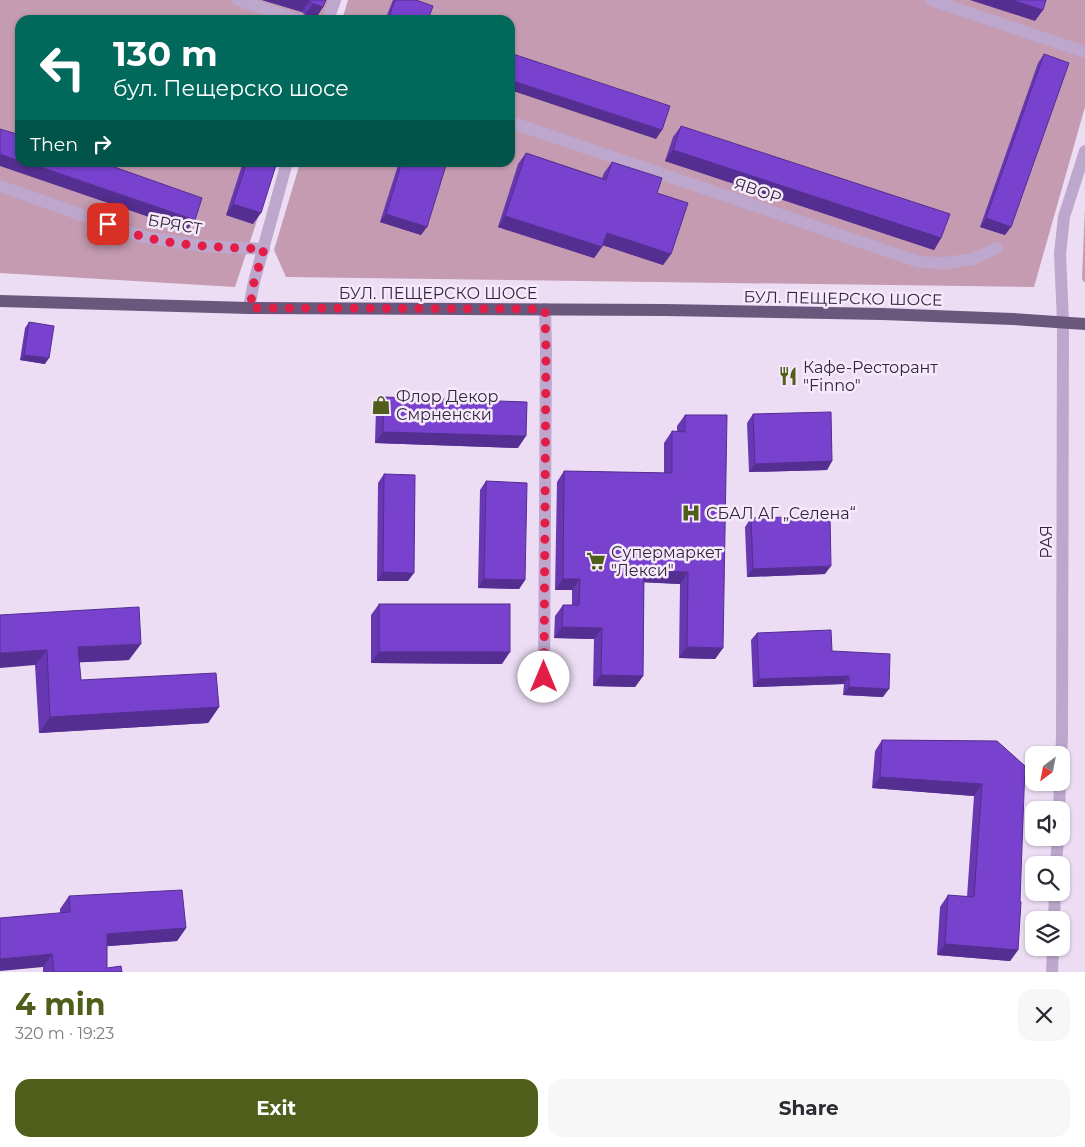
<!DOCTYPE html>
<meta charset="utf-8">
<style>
:root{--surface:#fff;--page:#f7f7f7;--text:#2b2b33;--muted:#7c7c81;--accent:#4f5e1b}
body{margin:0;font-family:Montserrat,sans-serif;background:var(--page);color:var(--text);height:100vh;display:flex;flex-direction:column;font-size:19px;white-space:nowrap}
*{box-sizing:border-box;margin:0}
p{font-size:16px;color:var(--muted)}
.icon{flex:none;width:28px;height:28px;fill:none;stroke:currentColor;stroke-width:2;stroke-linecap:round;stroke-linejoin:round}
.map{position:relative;height:972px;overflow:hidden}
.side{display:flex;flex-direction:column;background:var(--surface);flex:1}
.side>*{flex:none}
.guide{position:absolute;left:15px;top:15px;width:500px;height:152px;border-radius:15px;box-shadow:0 1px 4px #0004;background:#00695c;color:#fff;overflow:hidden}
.needle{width:32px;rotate:212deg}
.fabs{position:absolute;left:1025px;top:746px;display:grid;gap:10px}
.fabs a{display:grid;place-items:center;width:45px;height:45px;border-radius:10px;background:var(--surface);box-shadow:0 1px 4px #0004;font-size:25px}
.pin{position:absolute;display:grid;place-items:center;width:42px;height:42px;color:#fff;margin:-21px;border-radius:10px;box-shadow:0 2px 8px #0006}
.me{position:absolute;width:55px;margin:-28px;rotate:0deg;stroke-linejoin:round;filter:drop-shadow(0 0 4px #0008)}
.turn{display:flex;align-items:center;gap:18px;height:105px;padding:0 15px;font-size:22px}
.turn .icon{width:65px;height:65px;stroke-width:2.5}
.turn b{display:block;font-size:35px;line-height:42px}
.then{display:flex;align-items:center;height:48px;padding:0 15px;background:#0003;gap:10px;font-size:19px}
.round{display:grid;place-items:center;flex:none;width:52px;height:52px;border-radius:15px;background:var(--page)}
.headline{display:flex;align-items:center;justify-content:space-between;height:85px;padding:0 15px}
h1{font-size:30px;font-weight:700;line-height:38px;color:var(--accent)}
.button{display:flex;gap:10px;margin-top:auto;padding:10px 15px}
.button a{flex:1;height:58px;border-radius:15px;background:var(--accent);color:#fff;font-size:20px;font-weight:700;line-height:58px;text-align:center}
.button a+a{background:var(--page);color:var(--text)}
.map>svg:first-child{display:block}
.green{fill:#c49bb0}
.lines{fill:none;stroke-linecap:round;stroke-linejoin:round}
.minor{stroke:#bea7cd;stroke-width:12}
.major{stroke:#6a587c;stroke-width:12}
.wall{fill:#6738b1}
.shaded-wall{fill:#542e90}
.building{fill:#7841ce;stroke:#542e90}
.route{stroke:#e11d48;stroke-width:9;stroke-dasharray:0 16.2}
.labels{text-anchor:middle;stroke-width:5;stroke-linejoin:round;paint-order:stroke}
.street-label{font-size:16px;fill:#302839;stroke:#f6e9fb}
.poi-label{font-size:16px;fill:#302839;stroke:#f6e9fb;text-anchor:start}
</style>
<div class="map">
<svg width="1085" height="972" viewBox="0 0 1085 972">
<rect width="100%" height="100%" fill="#ecddf4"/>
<!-- green -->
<g class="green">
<polygon points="0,0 330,0 323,20 20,20 20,162 276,163 235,287 0,273"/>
<polygon points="348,0 1085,0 1085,107 1034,287 286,277 274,250 300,163 510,162 510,20 342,20"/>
<polygon points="1085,208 1085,283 1082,279"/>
</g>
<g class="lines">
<!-- minor -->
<g class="minor">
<polyline points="238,0 299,20"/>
<polyline points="931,0 1085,52"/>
<polyline points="328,20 335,0"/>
<polyline points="510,122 919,262 946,263 973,259 997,248"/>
<polyline points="0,186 144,237 203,246 264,249"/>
<polyline points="249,308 254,282 287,162"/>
<polyline points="544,677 546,349 545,309"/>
<polyline points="1061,761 1062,736 1063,322 1060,254 1064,217 1085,151"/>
<polyline points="1059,810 1060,782"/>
<polyline points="1056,865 1058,838"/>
<polyline points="1054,920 1055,892"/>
<polyline points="1052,972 1053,948"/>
</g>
<!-- major -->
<polyline class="major" points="0,301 249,308 665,310 882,314 1013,319 1085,324"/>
</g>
<!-- wall -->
<g class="wall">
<polygon points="262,0 326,0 323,7 316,18 305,15 302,12"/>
<polygon points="393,0 416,0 428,20 385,20"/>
<polygon points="1044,54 1005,235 980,227 1038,63"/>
<polygon points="681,126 941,238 934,250 665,161 673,137"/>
<polygon points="526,153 602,178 604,173 612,162 657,193 671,254 663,265 603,245 594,258 498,227 518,164"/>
<polygon points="243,162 277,162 253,224 226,215"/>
<polygon points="399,162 447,162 421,235 380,222"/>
<polygon points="29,322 45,364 20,360 25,328"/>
<polygon points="384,397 518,448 375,443 376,408"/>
<polygon points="753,414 832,461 827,470 749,472 747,423"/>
<polygon points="685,415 723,648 715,659 679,658 680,584 644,582 643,676 635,687 593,686 594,639 554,638 555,616 563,605 572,605 572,590 555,590 557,482 564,471 664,473 664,443 672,431 677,431 677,426"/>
<polygon points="384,474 408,581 377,581 378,483"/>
<polygon points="486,481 525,580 519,589 478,588 480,490"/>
<polygon points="751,518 825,574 747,577 745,527"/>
<polygon points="379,604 502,664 371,663 371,615"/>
<polygon points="0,615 129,660 79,662 81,680 219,707 208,723 39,733 35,665"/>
<polygon points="757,633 832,651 883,697 843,695 844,684 753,687 751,640"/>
<polygon points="882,740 997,741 1020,901 1018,950 1010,961 937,955 940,907 948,895 967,897 974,796 872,788 875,751"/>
<polygon points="69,896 186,928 177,941 107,946 107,968 122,972 43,972 43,967 60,913 60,909"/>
</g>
<!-- shaded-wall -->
<g class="shaded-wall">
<polygon points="262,0 306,0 309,1 302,12"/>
<polygon points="970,0 1012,0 1043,10 1035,21"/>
<polygon points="313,4 323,7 316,18 305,15"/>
<polygon points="510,80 662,130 656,139 510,90"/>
<polygon points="673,150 941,238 934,250 665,161"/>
<polygon points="0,154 20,161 20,162 26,162 195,220 187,230 0,166"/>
<polygon points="233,204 261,213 253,224 226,215"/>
<polygon points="386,214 427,227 421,235 380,222"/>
<polygon points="505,216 602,247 594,258 498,227"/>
<polygon points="986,218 1011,227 1005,235 980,227"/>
<polygon points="607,233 671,254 663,265 599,244"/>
<polygon points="24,355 49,358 45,364 20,360"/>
<polygon points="383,432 526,436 518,448 375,443"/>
<polygon points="832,461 827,470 749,472 755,464"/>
<polygon points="831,566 825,574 747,577 753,569"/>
<polygon points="644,571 688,572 680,584 636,582"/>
<polygon points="383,572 414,573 408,581 377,581"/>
<polygon points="484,579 525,580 519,589 478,588"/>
<polygon points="563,579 580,579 572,590 555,590"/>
<polygon points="562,627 602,628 594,639 554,638"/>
<polygon points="141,644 129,660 67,663 78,647"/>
<polygon points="687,647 723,648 715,659 679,658"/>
<polygon points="47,650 35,665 0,668 0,653"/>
<polygon points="379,652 510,652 502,664 371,663"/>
<polygon points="601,675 643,676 635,687 593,686"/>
<polygon points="849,676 844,684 753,687 759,679"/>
<polygon points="849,687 889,689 883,697 843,695"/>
<polygon points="219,707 208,723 39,733 50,717"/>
<polygon points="880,777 982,784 974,796 872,788"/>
<polygon points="186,928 177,941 97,947 107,934"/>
<polygon points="945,944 1018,950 1010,961 937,955"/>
<polygon points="52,954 43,967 0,971 0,959"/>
</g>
<!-- building -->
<g class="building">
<polygon points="306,0 326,0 323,7 313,4 309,1"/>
<polygon points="395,0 416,0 433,6 428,20 388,20"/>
<polygon points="1012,0 1046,0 1043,10"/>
<polygon points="510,53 670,106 662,130 510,80"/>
<polygon points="1044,54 1069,63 1011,227 986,218"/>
<polygon points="681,126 950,214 941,238 673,150"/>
<polygon points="0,129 20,135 20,161 0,154"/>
<polygon points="526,153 606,180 612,162 662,178 657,193 688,203 671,254 607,233 602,247 505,216"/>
<polygon points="26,162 100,162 202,198 195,220"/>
<polygon points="247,162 277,162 261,213 233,204"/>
<polygon points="402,162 447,162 427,227 386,214"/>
<polygon points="29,322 54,326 49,358 24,355"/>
<polygon points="384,397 527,402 526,436 383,432"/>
<polygon points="831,412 832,461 755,464 753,414"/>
<polygon points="685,415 727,415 723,648 687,647 688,572 644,571 643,676 601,675 602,628 562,627 563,605 579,605 580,579 563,579 564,471 672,473 672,431 685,432"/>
<polygon points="384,474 415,475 414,573 383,572"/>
<polygon points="486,481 527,483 525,580 484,579"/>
<polygon points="830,516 831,566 753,569 751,518"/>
<rect x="379" y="604" width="131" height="48"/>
<polygon points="139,607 141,644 78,647 81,680 216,673 219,707 50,717 47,650 0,653 0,615"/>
<polygon points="831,630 832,651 890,654 889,689 849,687 849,676 759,679 757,633"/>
<polygon points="882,740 997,741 1025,766 1020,901 1021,902 1018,950 945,944 948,895 974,897 982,784 880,777"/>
<polygon points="182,890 186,928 107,934 107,968 121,966 122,972 54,972 52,954 0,959 0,918 70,912 69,896"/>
</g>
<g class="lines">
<!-- route -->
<path class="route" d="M108 224C120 228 132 234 145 237 183 247 224 247 264 249L254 282 250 308 545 309 546 350 544 677"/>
</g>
<!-- icons -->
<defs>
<g id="restaurant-bare" transform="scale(1.5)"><path d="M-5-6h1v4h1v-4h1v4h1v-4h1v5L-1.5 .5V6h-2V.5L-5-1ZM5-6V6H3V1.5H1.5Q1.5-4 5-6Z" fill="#4f5e1b" stroke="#f6e9fb" stroke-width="2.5" paint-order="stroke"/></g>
<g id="shop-bare" transform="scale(1.5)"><path d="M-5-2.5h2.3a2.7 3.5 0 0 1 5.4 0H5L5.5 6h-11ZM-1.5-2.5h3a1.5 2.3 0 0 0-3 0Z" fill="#4f5e1b" stroke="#f6e9fb" stroke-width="2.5" paint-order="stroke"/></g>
<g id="hospital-bare" transform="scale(1.5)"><path d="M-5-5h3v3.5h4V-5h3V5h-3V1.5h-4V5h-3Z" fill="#4f5e1b" stroke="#f6e9fb" stroke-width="2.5" paint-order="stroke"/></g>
<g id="supermarket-bare" transform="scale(1.5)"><path d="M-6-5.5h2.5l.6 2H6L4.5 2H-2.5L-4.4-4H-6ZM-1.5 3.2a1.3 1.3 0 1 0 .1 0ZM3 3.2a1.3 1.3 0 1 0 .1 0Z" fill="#4f5e1b" stroke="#f6e9fb" stroke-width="2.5" paint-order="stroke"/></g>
</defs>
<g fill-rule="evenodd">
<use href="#restaurant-bare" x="788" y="376"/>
<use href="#shop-bare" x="381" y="405"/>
<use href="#hospital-bare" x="691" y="513"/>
<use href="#supermarket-bare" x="596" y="561"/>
</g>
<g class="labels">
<!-- street labels -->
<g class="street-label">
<text transform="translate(758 190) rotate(19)" y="6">ЯВОР</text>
<text transform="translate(175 224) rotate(10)" y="6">БРЯСТ</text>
<text x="438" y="299">БУЛ. ПЕЩЕРСКО ШОСЕ</text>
<text transform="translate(843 298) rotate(1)" y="6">БУЛ. ПЕЩЕРСКО ШОСЕ</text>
<text transform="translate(1046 542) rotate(-90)" y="6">РАЯ</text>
</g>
<!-- poi labels -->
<g class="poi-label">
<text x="803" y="373">Кафе-Ресторант<tspan x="803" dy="18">"Finno"</tspan></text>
<text x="396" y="402">Флор Декор<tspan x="396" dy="18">Смрненски</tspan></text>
<text x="706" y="519">СБАЛ АГ „Селена“</text>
<text x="611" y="558">Супермаркет<tspan x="611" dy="18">"Лекси"</tspan></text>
</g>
</g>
</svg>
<div class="fabs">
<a><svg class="needle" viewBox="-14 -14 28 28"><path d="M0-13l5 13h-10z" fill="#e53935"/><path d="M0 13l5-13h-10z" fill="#7c7c81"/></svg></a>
<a><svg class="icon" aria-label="sound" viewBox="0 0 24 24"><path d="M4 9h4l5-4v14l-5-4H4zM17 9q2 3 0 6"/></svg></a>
<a><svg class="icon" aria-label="search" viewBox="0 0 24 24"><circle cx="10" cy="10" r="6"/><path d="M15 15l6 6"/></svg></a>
<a><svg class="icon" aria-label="layers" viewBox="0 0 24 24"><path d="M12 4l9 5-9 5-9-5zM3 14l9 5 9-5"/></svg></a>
</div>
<div class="pin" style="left:108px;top:224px;background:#d93025"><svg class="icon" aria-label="arrive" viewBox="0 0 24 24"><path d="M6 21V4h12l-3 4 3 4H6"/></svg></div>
<svg class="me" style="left:544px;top:677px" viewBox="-20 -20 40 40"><circle r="19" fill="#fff"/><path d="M0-13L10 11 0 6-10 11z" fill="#e11d48"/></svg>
<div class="guide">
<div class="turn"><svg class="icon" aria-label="left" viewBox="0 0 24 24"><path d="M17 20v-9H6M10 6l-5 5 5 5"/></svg><div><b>130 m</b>бул. Пещерско шосе</div></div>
<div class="then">Then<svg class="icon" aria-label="right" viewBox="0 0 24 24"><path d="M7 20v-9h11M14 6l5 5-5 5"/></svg></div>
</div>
</div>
<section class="side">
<div class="headline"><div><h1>4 min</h1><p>320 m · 19:23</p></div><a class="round"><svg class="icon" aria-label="close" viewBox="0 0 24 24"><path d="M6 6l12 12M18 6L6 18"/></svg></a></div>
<div class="button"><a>Exit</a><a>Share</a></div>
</section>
